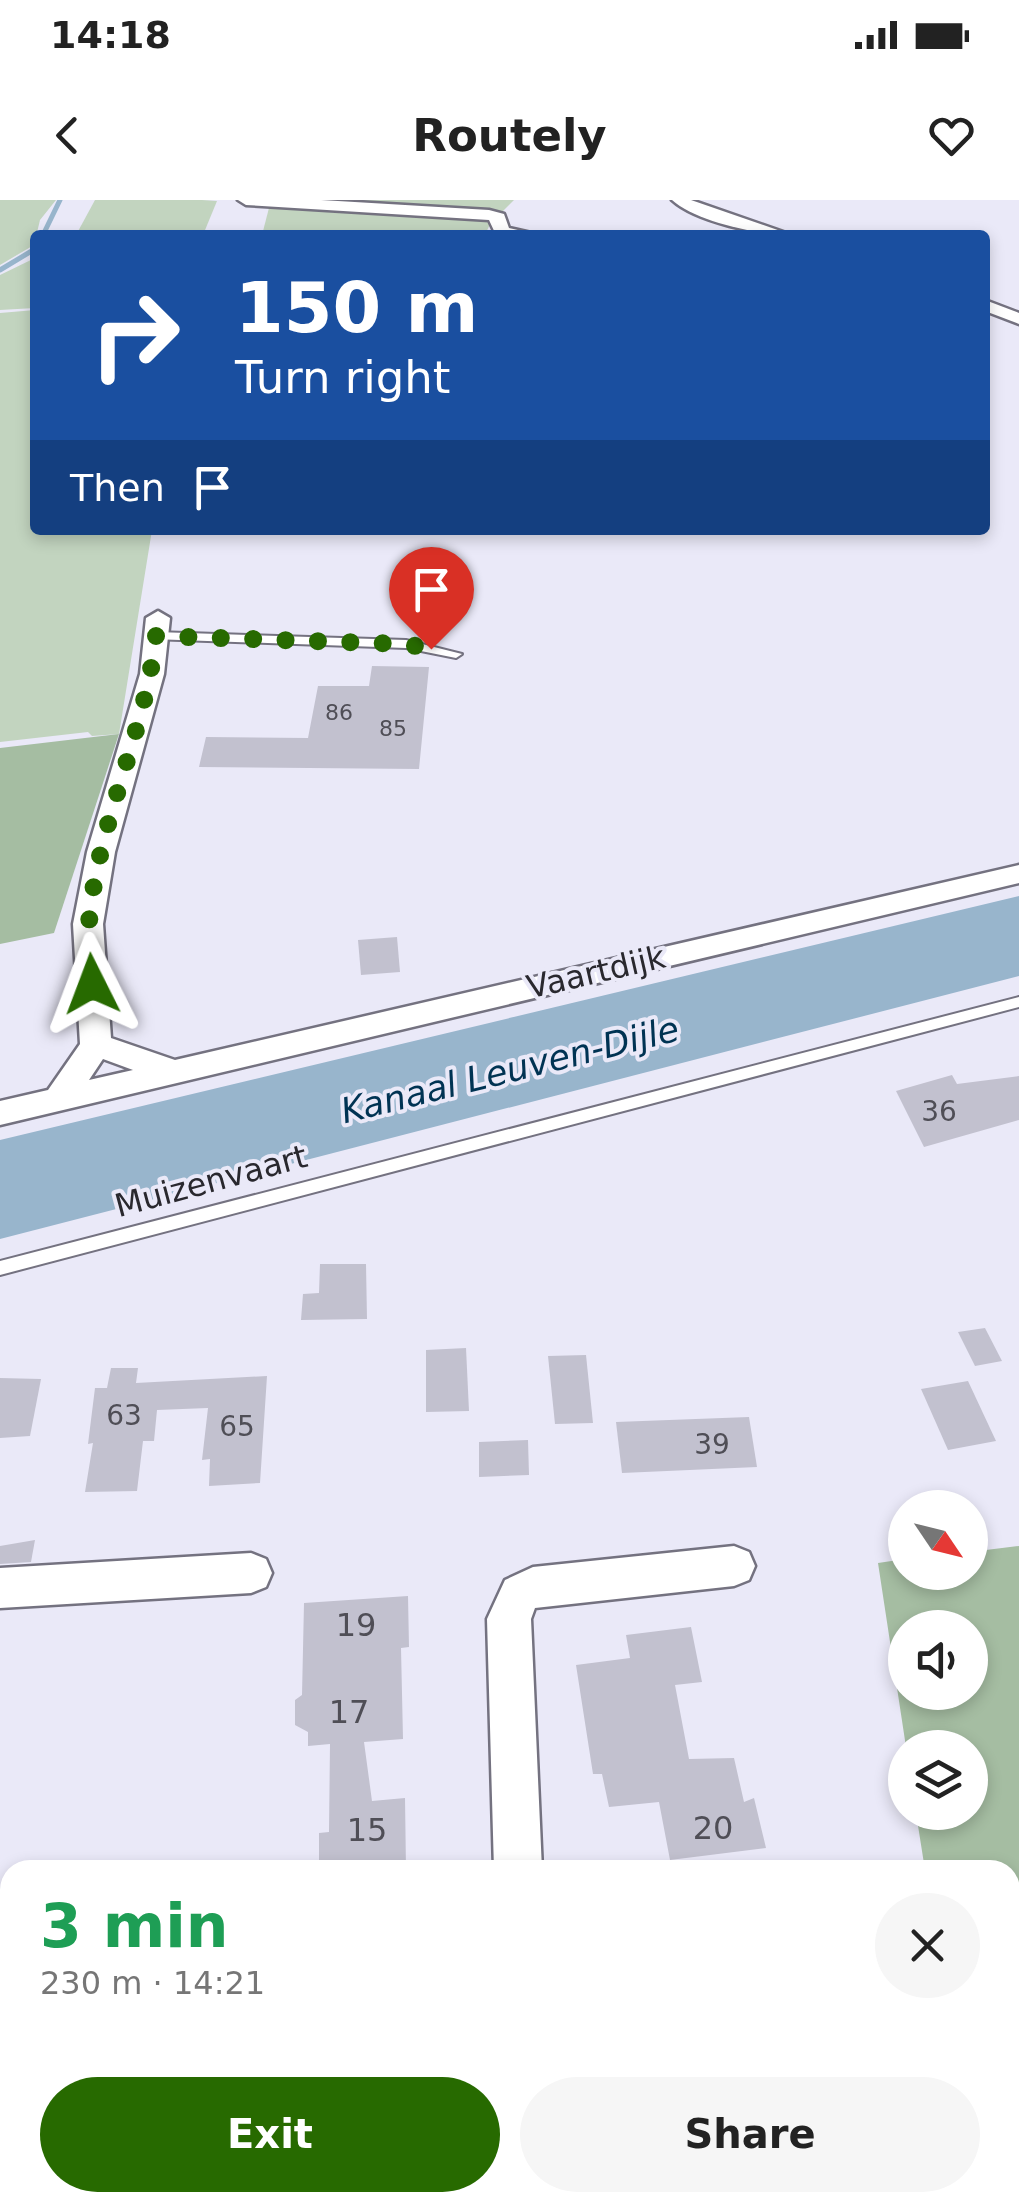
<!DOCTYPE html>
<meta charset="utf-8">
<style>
:root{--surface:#fff;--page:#f6f6f6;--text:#222;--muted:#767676;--accent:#276a00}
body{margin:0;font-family:"DejaVu Sans",sans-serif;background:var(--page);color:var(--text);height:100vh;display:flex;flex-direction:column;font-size:38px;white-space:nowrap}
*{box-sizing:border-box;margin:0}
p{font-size:32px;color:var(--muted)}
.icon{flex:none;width:55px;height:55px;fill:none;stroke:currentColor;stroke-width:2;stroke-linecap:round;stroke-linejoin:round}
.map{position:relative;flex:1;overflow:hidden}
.details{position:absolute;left:0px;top:1660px;width:1020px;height:352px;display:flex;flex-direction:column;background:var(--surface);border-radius:30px 30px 0 0;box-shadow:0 5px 15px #0003}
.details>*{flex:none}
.guide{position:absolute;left:30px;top:30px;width:960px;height:305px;border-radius:10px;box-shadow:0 5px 15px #0003;background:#1a4fa0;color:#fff;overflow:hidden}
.needle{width:65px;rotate:125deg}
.buttons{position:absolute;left:888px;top:1290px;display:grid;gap:20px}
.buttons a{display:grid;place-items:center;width:100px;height:100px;border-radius:50%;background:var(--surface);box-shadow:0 5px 15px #0003;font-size:50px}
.pin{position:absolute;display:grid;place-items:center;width:85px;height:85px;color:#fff;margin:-102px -42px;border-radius:50% 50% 50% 0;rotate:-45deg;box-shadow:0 0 10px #0007}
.pin .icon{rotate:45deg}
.me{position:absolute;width:110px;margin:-55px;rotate:357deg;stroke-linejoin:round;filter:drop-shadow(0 0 8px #0008)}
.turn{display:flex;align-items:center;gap:35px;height:210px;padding:0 40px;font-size:45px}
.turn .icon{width:130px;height:130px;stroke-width:2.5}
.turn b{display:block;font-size:70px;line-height:85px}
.then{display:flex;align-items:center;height:95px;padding:0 40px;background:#0003;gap:20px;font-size:38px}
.round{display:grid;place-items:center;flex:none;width:105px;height:105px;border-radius:52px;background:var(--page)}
.summary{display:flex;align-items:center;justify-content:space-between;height:170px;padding:0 40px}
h1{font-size:60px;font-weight:600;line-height:75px;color:#1e9e55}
.button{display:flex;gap:20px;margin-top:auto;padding:20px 40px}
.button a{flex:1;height:115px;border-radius:60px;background:var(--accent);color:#fff;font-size:40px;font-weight:600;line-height:115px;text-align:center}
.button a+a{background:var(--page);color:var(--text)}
.status{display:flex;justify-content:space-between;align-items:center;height:70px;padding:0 50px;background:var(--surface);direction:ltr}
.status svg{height:28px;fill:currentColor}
header{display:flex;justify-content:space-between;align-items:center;height:130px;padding:0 40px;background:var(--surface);font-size:45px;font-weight:600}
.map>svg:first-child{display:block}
.green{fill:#c2d4bf}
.forest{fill:#a5bda2;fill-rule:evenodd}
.water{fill:#98b5cc}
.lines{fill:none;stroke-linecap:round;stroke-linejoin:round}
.stream{stroke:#98b5cc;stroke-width:5}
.building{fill:#c2c1cf}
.service-casing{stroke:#747280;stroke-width:4}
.minor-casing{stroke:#747280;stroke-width:5}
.service{fill:#fff;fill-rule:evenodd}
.minor{fill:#fff;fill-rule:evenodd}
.route{stroke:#276a00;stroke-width:18;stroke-dasharray:0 32.4}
.labels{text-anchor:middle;stroke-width:8;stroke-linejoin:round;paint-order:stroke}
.far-number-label{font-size:22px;fill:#4f4e56}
.number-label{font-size:28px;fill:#4f4e56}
.street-label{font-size:32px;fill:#29282e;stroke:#eae9f8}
.near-number-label{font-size:32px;fill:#4f4e56}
.water-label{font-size:35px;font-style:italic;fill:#003353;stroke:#eae9f8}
</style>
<div class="status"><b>14:18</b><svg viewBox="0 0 49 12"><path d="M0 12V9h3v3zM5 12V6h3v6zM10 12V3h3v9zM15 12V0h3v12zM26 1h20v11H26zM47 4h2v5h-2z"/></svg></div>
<header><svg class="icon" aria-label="back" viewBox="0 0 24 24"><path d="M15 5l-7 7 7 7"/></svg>Routely<svg class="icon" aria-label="heart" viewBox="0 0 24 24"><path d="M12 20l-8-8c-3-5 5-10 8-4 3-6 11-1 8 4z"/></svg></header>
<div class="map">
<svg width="1019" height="2011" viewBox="0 0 1019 2011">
<rect width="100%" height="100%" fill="#eae9f8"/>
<!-- green -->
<g class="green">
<polygon points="0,0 56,0 40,20 34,45 0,65"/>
<polygon points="95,0 202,0 217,1 203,35 76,35"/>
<polygon points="307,0 514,0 503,11"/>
<polygon points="270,4 488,19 491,22 485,35 262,35"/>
<polygon points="35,58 35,108 0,110 0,75"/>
<polygon points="35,110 35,330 152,330 119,534 92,536 88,532 0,542 0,113"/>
</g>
<!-- forest -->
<g class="forest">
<polygon points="119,534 54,733 0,744 0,548"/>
<path d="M1019 1346V2011H976L975 2003 1010 2002V1670H925L916 1613 970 1612V1548L906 1547 878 1363 905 1359V1372H970V1352ZM905 1428H970V1492H905Z"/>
</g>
<!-- water -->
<polygon class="water" points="1019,696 1019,776 0,1039 0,940"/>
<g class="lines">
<!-- stream -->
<g class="stream">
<polyline points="43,35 60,0"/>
<polyline points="0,70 35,49"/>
</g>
</g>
<!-- building -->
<g class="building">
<polygon points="372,466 429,467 419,569 199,567 206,537 308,538 318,486 369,486"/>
<polygon points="397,737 400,772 361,775 358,740"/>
<polygon points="952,875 957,884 1019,876 1019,920 924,947 896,891"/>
<polygon points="320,1064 366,1064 367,1119 301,1120 303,1094 319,1093"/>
<polygon points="985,1128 1002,1161 975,1166 958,1132"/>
<polygon points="466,1148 469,1211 426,1212 426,1150"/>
<polygon points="586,1155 593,1223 555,1224 548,1156"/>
<polygon points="111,1168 138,1168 136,1183 267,1176 260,1283 209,1286 210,1259 202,1260 208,1208 157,1210 154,1241 143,1241 137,1291 85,1292 93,1243 88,1244 95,1188 107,1188"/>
<polygon points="0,1178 41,1179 30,1236 0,1238"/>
<polygon points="968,1181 996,1241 948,1250 921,1189"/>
<polygon points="749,1217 757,1267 622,1273 616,1222"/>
<polygon points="528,1240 529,1275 479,1277 479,1242"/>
<polygon points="35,1340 31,1362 0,1364 0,1346"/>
<polygon points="408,1396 409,1447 401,1448 403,1539 364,1542 372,1601 405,1598 406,1670 319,1666 319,1633 329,1632 330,1544 308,1546 308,1532 295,1525 295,1500 302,1495 304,1403"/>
<polygon points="691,1427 702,1482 675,1485 689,1559 734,1558 744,1602 754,1598 766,1648 670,1660 659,1602 609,1607 602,1574 593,1574 576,1465 630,1458 626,1435"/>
</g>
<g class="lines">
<!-- service casing -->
<g class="service-casing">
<g id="service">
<polygon points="156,432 406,440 462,454 456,458 406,448 152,439 152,433"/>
<polygon points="1019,797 1019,807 0,1075 0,1061"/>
</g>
</g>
<!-- minor casing -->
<g class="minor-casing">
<g id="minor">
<polygon points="238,0 321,0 489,10 504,14 509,28 540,35 496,35 489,20 246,5"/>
<path d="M672 0H691L792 35C760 35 696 22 672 0Z"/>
<polygon points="985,100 1019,113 1019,124 985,111"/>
<path d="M158 411 170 418 164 474 115 652 103 724 111 838 175 860 1019 665V683L0 925V901L48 890 80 844 73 724 87 652 140 474 146 418ZM103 859 133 870 89 880Z"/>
<polygon points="734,1346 749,1352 755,1366 749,1380 734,1386 535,1408 531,1419 542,1670 494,1670 487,1419 505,1380 533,1367"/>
<polygon points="251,1353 266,1359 272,1373 266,1387 251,1393 0,1408 0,1368"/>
<polygon points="524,2002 578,2002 579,2011 525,2011"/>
</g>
</g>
<!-- service -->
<use href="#service" class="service"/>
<!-- minor -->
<use href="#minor" class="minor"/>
</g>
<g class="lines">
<!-- route -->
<path class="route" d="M92 784C91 764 87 743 89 723 97 624 145 534 156 436L406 444 431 449"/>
</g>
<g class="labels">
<!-- far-number labels -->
<g class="far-number-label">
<text x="339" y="520">86</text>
<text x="393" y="536">85</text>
</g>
<!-- number labels -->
<g class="number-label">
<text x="939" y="921">36</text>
<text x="124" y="1225">63</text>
<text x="237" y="1236">65</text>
<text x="712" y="1254">39</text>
</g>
<!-- street labels -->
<g class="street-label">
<text transform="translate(596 772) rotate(-13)" y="11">Vaartdijk</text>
<text transform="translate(211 981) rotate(-15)" y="11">Muizenvaart</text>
</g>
<!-- near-number labels -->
<g class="near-number-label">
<text x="356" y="1436">19</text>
<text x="349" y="1523">17</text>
<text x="713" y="1639">20</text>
<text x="367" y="1641">15</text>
</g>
<!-- water labels -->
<g class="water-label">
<text transform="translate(510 870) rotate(-14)" y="12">Kanaal Leuven-Dijle</text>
</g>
</g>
</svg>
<div class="buttons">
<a><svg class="needle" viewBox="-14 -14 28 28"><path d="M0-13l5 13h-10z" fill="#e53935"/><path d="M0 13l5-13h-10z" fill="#767676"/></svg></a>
<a><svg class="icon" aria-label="sound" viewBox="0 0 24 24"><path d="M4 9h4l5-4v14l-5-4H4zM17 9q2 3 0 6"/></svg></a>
<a><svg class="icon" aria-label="layers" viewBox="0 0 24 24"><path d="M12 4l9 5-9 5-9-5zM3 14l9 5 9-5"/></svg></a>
</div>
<div class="pin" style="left:431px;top:449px;background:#d93025"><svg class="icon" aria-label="arrive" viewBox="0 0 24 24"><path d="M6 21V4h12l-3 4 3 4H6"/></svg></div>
<svg class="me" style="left:92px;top:784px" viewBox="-20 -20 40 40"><path d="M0-17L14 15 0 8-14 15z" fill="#276a00" stroke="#fff" stroke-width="4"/></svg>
<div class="guide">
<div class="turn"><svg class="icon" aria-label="right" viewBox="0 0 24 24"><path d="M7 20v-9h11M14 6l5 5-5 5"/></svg><div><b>150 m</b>Turn right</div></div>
<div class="then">Then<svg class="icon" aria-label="arrive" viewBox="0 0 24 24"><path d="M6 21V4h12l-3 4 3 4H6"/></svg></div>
</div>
<section class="details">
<div class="summary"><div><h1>3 min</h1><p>230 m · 14:21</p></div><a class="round"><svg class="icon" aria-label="close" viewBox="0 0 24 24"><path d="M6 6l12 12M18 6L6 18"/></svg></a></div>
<div class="button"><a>Exit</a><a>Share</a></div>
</section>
</div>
